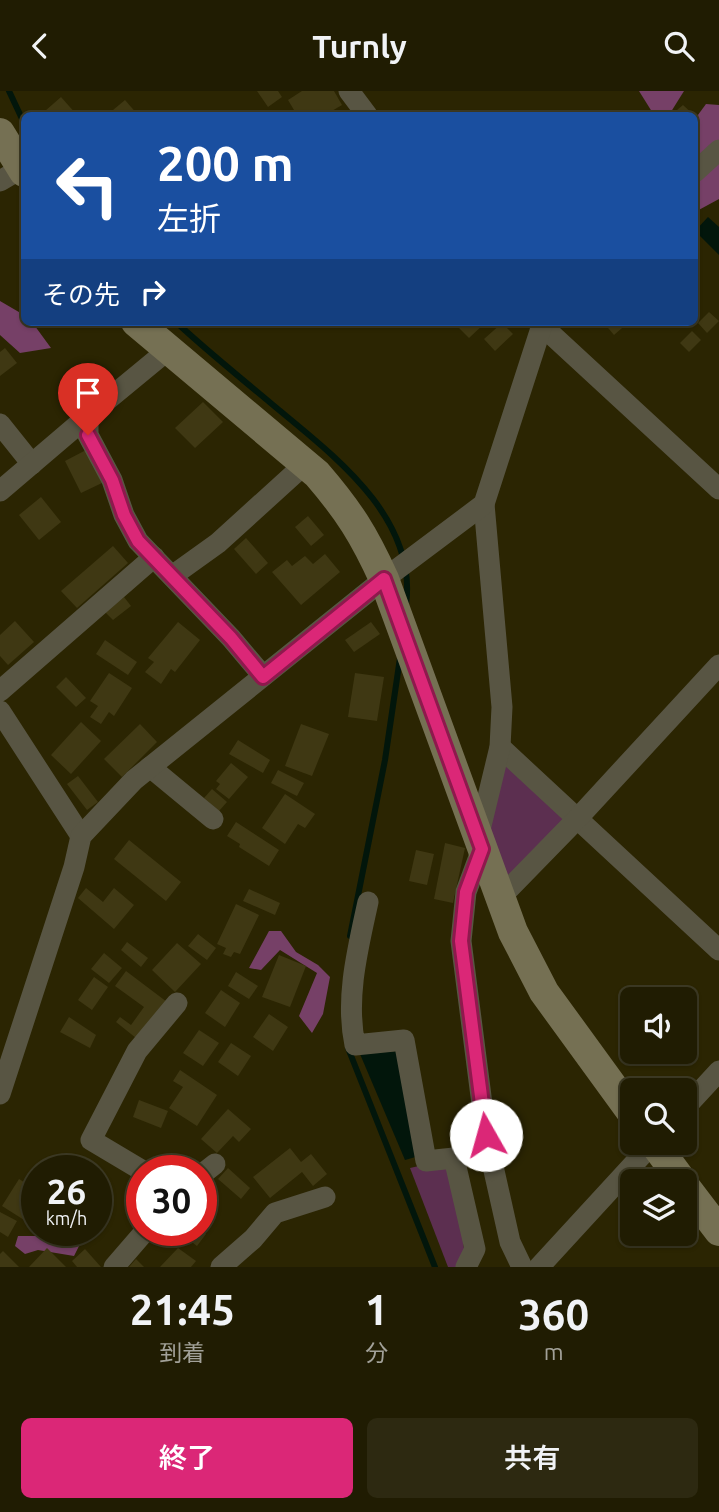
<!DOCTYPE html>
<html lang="ja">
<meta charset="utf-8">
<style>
:root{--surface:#201c02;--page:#2d2911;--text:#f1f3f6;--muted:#a2a199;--line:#3d3a24;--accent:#db2777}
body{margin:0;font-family:Ubuntu,"Noto Sans JP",sans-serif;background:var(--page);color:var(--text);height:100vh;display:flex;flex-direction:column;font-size:26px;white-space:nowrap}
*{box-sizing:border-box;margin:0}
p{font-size:23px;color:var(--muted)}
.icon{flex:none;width:38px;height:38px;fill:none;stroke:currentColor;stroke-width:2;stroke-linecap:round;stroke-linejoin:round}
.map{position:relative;height:1176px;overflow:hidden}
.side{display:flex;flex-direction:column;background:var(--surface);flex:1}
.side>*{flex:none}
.banner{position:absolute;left:21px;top:21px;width:677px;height:214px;border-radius:10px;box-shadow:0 2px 5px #0004,0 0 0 2px var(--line);background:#1a4fa0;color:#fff;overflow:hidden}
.tools{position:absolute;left:620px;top:896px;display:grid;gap:14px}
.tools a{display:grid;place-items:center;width:77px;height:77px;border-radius:10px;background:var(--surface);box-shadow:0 2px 5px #0004,0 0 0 2px var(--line);font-size:35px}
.speed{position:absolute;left:21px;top:1064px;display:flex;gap:14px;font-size:35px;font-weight:700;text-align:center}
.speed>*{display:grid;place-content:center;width:91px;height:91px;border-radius:50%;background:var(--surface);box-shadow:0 2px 5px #0004,0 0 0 2px var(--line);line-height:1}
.speed small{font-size:18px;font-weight:400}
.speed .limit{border:10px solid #d22;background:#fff;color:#111}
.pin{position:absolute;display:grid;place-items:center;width:60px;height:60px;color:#fff;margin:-72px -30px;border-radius:50% 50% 50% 0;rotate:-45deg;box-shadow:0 0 7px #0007}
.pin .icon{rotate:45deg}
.me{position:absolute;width:77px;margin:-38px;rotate:353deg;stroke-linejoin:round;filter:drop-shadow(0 0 5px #0008)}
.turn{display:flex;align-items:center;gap:24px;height:147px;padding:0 21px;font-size:32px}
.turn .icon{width:91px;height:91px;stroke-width:2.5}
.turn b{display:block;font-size:49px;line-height:60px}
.then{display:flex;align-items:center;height:66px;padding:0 21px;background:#0003;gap:14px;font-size:26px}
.eta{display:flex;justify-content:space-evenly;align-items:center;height:119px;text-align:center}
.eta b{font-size:42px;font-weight:600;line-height:49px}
.primary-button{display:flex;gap:14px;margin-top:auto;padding:14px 21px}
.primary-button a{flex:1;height:80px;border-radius:10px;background:var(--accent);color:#fff;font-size:28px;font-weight:600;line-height:80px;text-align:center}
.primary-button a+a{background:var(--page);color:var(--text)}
header{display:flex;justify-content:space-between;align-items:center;height:91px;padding:0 21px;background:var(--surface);font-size:32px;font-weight:600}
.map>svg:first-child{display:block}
.green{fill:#5c2f50}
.forest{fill:#764067}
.water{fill:#02160b}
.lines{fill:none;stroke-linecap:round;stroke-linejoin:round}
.stream{stroke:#02160b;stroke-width:6}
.building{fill:#3f3813}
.street{stroke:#585543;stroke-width:21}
.secondary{stroke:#757053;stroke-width:30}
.route-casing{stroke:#8e194d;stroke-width:18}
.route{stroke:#db2777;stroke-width:12}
</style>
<header><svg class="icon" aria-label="back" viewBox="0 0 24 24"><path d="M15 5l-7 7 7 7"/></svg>Turnly<svg class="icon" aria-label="search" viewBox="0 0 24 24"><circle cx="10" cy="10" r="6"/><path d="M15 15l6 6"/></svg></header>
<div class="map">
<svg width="719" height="1176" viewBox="0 0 719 1176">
<rect width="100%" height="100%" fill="#2b2502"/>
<!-- green -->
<g class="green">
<polygon points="506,663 577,728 500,807 478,747"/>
<polygon points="454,1067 466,1176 448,1176 410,1077"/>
</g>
<!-- forest -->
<g class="forest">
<polygon points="639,0 684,0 669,24 654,24"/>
<polygon points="706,13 719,14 719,59 695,81 695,28"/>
<polygon points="719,65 719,108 695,121 695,93 712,76"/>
<polygon points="0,210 24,224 24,231 32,231 51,257 20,262 0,244"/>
<polygon points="269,840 281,840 296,861 318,874 330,886 323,923 312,942 299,925 317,882 280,859 261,879 249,877"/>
<polygon points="41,1139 74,1139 79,1155 74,1165 38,1159 25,1163 15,1155 18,1145 38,1145"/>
</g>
<!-- water -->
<g class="water">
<polygon points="708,126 719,136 719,164 695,140"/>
<polygon points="398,960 419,1065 405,1069 360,963"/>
</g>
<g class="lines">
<!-- stream -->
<g class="stream">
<polyline points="9,0 24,32"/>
<path d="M176 231C207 260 241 287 273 314 333 364 418 426 406 514"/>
<polyline points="350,845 385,669 400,567"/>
<polyline points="348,957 435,1176"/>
</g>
</g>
<!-- building -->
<g class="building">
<polygon points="257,0 278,0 282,6 268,16"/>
<polygon points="302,0 334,0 342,14 325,24 297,24 288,9"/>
<polygon points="61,6 77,24 48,24 45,20"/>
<polygon points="125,9 138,24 107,24"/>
<polygon points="683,14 694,24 671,24"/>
<polygon points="709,221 719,230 707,242 698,232"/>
<polygon points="453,231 486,231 469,247"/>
<polygon points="603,231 629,231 614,244"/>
<polygon points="502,232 513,243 495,260 484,248"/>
<polygon points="692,240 701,249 689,261 680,252"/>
<polygon points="5,257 17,272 0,285 0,261"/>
<polygon points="203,311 223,331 195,357 175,337"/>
<polygon points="86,359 102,392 81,402 65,370"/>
<polygon points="41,406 61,431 39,449 19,424"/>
<polygon points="308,425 324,444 311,455 295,436"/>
<polygon points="246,447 268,472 256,483 234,458"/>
<polygon points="113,455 128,472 77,517 61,500"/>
<polygon points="325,463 340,481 301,514 272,481 287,469 292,475 305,465 313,473"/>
<polygon points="124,506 131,515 113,529 105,521"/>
<polygon points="15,530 34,551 8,574 0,565 0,544"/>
<polygon points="178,531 200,549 175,581 171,578 161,593 145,581 154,571 148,567"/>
<polygon points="371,531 380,543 354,561 345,549"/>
<polygon points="105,549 137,571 128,584 96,563"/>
<polygon points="109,582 132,597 114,625 109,621 101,633 90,626 98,615 90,610"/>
<polygon points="355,582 384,586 377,630 348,626"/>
<polygon points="66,586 86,607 76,616 56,596"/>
<polygon points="81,631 101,650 71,683 51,664"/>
<polygon points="140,633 157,651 122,686 104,668"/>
<polygon points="301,633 329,643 312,685 285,675"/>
<polygon points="238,649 270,669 263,682 229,663"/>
<polygon points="231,672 248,686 229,708 216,698 220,693 216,690"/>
<polygon points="278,679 304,692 297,705 271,692"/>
<polygon points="78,685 98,711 87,719 67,693"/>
<polygon points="212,698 227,711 219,720 204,707"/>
<polygon points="285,703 315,723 305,737 298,733 285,753 262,737"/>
<polygon points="236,731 279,759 269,775 239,756 240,753 227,745"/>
<polygon points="129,749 181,791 166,810 114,768"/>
<polygon points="445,752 465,757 453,812 434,808"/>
<polygon points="416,759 434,763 427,794 409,790"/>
<polygon points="86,797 103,811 114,797 134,814 114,838 78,807"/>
<polygon points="249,798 280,812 275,824 243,810"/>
<polygon points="236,813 259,824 240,863 234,861 231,866 223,863 226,857 217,853"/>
<polygon points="198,843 216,857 207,869 188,855"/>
<polygon points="127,851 148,867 141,876 121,859"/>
<polygon points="177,852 201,873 175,901 152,879"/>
<polygon points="104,862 122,877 109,892 91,878"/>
<polygon points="279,864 306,875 290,916 262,906"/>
<polygon points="126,880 167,911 136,947 116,931 120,926 131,934 144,916 115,895"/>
<polygon points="236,881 258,895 249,908 228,895"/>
<polygon points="94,886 108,896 92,919 78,909"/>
<polygon points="221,899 240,912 225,936 205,922"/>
<polygon points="269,923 288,936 273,960 253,946"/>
<polygon points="69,926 96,944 90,957 60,941"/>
<polygon points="199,939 219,952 203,975 183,962"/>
<polygon points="231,952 251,965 238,985 218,971"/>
<polygon points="180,979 217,1004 197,1035 169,1017 183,996 173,990"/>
<polygon points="139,1009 168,1020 161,1037 133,1026"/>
<polygon points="228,1018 251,1038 239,1051 233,1045 217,1062 201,1048"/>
<polygon points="290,1057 301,1071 311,1063 327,1083 313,1095 302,1081 270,1107 253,1086"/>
<polygon points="228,1077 250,1097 241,1108 218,1088"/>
<polygon points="19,1088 37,1099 37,1126 32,1134 2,1115"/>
<polygon points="0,1121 17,1130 8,1146 0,1141"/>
<polygon points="176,1139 201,1139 206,1143 197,1155"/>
<polygon points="47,1157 66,1176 29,1176"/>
<polygon points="178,1157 196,1170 191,1176 160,1176"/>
<polygon points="85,1158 101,1176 77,1176 72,1170"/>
<polygon points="3,1160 19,1176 0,1176 0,1163"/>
<polygon points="136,1168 144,1176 129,1176"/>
</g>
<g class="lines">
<!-- street -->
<g class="street">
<polyline points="349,0 367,24"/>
<polyline points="695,81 719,59"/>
<polyline points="0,90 22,77"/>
<polyline points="538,231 719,398"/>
<polyline points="168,259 88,325 88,344 112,389 124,424 138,450 231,547 263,585"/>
<polyline points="0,333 32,373"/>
<polyline points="0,400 88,325"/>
<polyline points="172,485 218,452 305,373"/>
<polyline points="0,600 154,466"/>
<polyline points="0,620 81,745"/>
<polyline points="500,656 719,859"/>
<polyline points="150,676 213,728"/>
<polyline points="478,747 500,656 502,616 484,413"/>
<polyline points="482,758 466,801 461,850 486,1044 510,1151 522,1176"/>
<polyline points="500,807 577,728 719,574"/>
<path d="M368 811C358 857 345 907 355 954L404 949 426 1070 454 1067 475 1158 466 1176"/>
<polyline points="0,1003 74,776 81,745 134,689 384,488 484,413 543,231"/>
<polyline points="684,1018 719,980"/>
<polyline points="143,1080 91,1049 137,960 177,912"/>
<polyline points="201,1084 215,1073"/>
<polyline points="114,1176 146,1139"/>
<polyline points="221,1176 253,1148 275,1122 325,1106"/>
<polyline points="539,1176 653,1052"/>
</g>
<!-- secondary -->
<g class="secondary">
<polyline points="0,42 24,81"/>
<path d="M136 231 317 383C349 420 364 444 384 488L513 841 544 901 632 1022"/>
<polyline points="654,1052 682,1090"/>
<polyline points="684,1094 719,1140"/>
</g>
</g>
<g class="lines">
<!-- route casing -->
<g class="route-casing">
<polyline id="route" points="88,344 112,389 124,424 138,450 231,547 263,586 384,488 482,758 466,801 461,850 486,1044"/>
</g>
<!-- route -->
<use href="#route" class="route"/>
</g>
</svg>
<div class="tools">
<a><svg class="icon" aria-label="sound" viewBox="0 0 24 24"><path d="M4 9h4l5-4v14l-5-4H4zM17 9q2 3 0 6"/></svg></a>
<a><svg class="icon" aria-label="search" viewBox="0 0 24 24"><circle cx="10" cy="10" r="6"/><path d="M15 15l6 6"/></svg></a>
<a><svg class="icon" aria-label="layers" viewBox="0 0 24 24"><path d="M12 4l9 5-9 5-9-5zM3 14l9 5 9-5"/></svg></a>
</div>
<div class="speed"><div>26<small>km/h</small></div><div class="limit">30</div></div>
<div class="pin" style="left:88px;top:344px;background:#d93025"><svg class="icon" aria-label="arrive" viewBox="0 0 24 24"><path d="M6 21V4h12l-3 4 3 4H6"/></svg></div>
<svg class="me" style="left:486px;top:1044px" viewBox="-20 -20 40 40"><circle r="19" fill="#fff"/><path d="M0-13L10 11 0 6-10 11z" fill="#db2777"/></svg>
<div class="banner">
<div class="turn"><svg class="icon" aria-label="left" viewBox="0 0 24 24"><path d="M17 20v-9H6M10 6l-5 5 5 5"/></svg><div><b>200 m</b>左折</div></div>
<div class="then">その先<svg class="icon" aria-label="right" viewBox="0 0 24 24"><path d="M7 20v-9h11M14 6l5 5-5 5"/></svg></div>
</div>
</div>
<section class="side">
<div class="eta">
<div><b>21:45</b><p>到着</p></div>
<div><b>1</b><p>分</p></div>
<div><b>360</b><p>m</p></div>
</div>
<div class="primary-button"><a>終了</a><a>共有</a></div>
</section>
